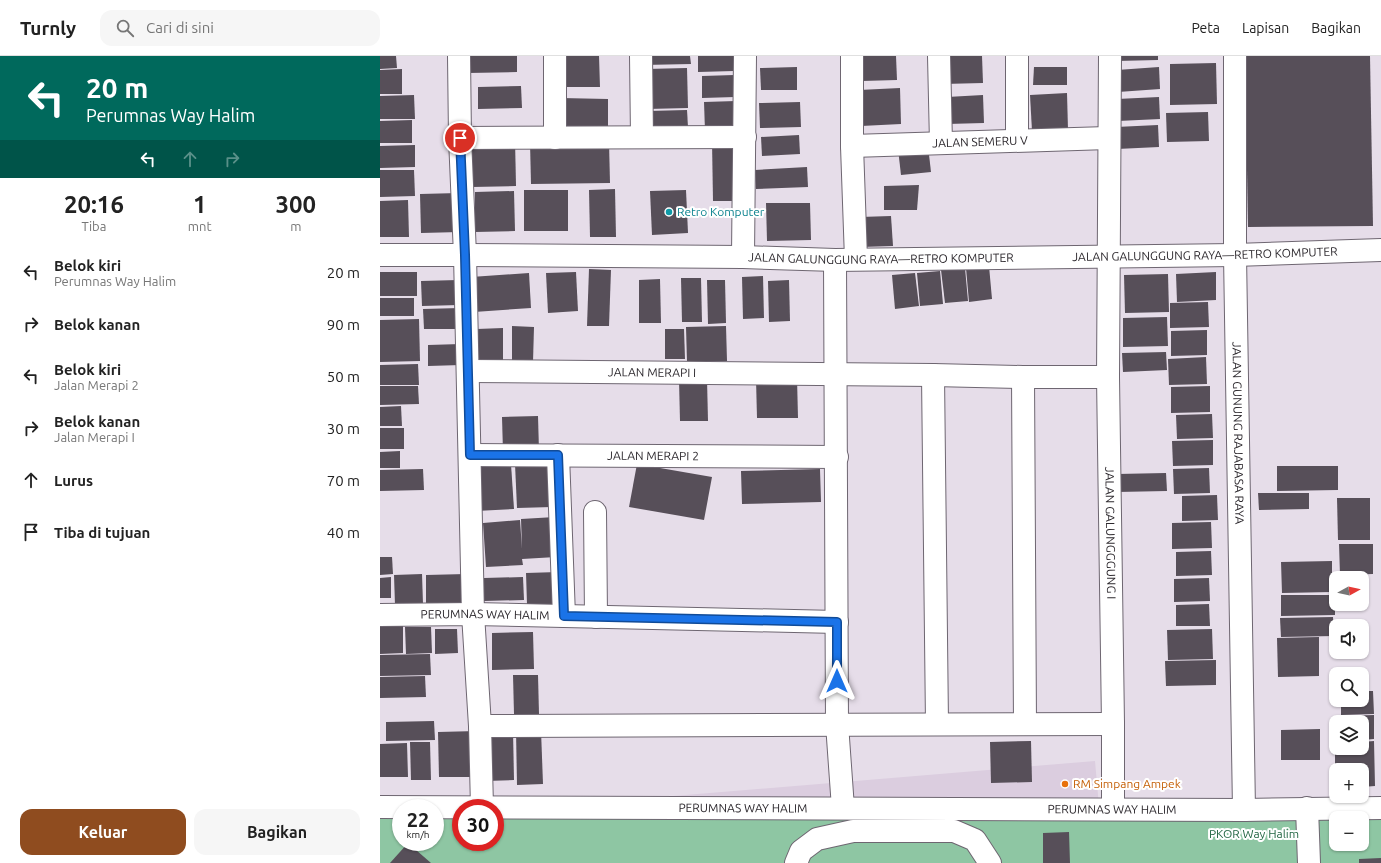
<!DOCTYPE html>
<html lang="id">
<meta charset="utf-8">
<style>
:root{--surface:#fff;--page:#f6f6f6;--text:#222;--muted:#767676;--line:#e0e0e0;--accent:#8f4c1f}
body{margin:0;font-family:Ubuntu,sans-serif;background:var(--page);color:var(--text);height:100vh;display:flex;flex-direction:column;font-size:15px;white-space:nowrap}
*{box-sizing:border-box;margin:0}
p{font-size:13px;color:var(--muted)}
.icon{flex:none;width:22px;height:22px;fill:none;stroke:currentColor;stroke-width:2;stroke-linecap:round;stroke-linejoin:round}
.map{position:relative;flex:1;overflow:hidden}
.side{display:flex;flex-direction:column;background:var(--surface);width:380px}
.side>*{flex:none}
.hud{background:#00695c;color:#fff;overflow:hidden}
.needle{width:26px;rotate:82deg}
.tools{position:absolute;left:949px;top:515px;display:grid;gap:8px}
.tools a{display:grid;place-items:center;width:40px;height:40px;border-radius:8px;background:var(--surface);box-shadow:0 1px 3px #0004;font-size:20px}
.speed{position:absolute;left:12px;top:743px;display:flex;gap:8px;font-size:20px;font-weight:700;text-align:center}
.speed>*{display:grid;place-content:center;width:52px;height:52px;border-radius:50%;background:var(--surface);box-shadow:0 1px 3px #0004;line-height:1}
.speed small{font-size:10px;font-weight:400}
.speed .limit{border:6px solid #d22;background:#fff;color:#111}
.pin{position:absolute;display:grid;place-items:center;width:34px;height:34px;color:#fff;margin:-17px;border:2px solid #fff;border-radius:50%;box-shadow:0 1px 4px #0007}
.me{position:absolute;width:44px;margin:-22px;rotate:0deg;stroke-linejoin:round;filter:drop-shadow(0 0 3px #0008)}
.turn{display:flex;align-items:center;gap:14px;height:84px;padding:0 20px;font-size:18px}
.turn .icon{width:52px;height:52px;stroke-width:2.5}
.turn b{display:block;font-size:28px;line-height:34px}
.lanes{display:flex;align-items:center;height:38px;padding:0 20px;background:#0003;justify-content:center;gap:20px;direction:ltr}
.lanes .off{opacity:.35}
.eta{display:flex;justify-content:space-evenly;align-items:center;height:68px;text-align:center}
.eta b{font-size:24px;font-weight:700;line-height:28px}
.action{display:flex;gap:8px;margin-top:auto;padding:8px 20px}
.action a{flex:1;height:46px;border-radius:12px;background:var(--accent);color:#fff;font-size:16px;font-weight:700;line-height:46px;text-align:center}
.action a+a{background:var(--page);color:var(--text)}
ul{padding:0;list-style:none}
li{display:flex;align-items:center;gap:12px;height:52px;padding:0 20px}
li div{flex:1}
li b{display:block;font-size:15px}
li em{font-style:normal}
header{display:flex;align-items:center;gap:24px;box-sizing:border-box;height:56px;padding:0 20px;background:var(--surface);border-bottom:1px solid var(--line)}
header strong{font-size:19px}
nav{display:flex;gap:22px;margin-inline-start:auto;font-size:14px}
.search{width:280px;height:36px;background:var(--page);display:flex;align-items:center;gap:10px;box-sizing:border-box;padding:0 14px;border-radius:12px;color:var(--muted);font-size:15px}
main{display:flex;flex:1;min-height:0}
.map>svg:first-child{display:block}
.built{fill:#dbcddf}
.green{fill:#8ec6a3;fill-rule:evenodd}
.building{fill:#574f59}
.lines{fill:none;stroke-linecap:round;stroke-linejoin:round}
.minor-casing{stroke:#6e6671;stroke-width:24}
.minor{stroke:#fff;stroke-width:22}
.route-casing{stroke:#114b97;stroke-width:10}
.route{stroke:#1a73e8;stroke-width:7}
.culture-dot{fill:#0f9aa8;stroke:#fff;stroke-width:1.5}
.food-dot{fill:#e8710a;stroke:#fff;stroke-width:1.5}
.labels{text-anchor:middle;stroke-width:4;stroke-linejoin:round;paint-order:stroke}
.street-label{font-size:12px;fill:#2d292e;stroke:#fff}
.culture-label{font-size:12px;fill:#0d838f;stroke:#fff;text-anchor:start}
.food-label{font-size:12px;fill:#c56008;stroke:#fff;text-anchor:start}
.park-label{font-size:12px;fill:#226643;stroke:#fff}
</style>
<header>
<strong>Turnly</strong>
<div class="search"><svg class="icon" aria-label="search" viewBox="0 0 24 24"><circle cx="10" cy="10" r="6"/><path d="M15 15l6 6"/></svg>Cari di sini</div>
<nav><a>Peta</a><a>Lapisan</a><a>Bagikan</a></nav>
</header>
<main>
<section class="side">
<div class="hud">
<div class="turn"><svg class="icon" aria-label="left" viewBox="0 0 24 24"><path d="M17 20v-9H6M10 6l-5 5 5 5"/></svg><div><b>20 m</b>Perumnas Way Halim</div></div>
<div class="lanes"><svg class="icon" aria-label="left" viewBox="0 0 24 24"><path d="M17 20v-9H6M10 6l-5 5 5 5"/></svg><svg class="icon off" aria-label="ahead" viewBox="0 0 24 24"><path d="M12 20V5M6 11l6-6 6 6"/></svg><svg class="icon off" aria-label="right" viewBox="0 0 24 24"><path d="M7 20v-9h11M14 6l5 5-5 5"/></svg></div>
</div>
<div class="eta">
<div><b>20:16</b><p>Tiba</p></div>
<div><b>1</b><p>mnt</p></div>
<div><b>300</b><p>m</p></div>
</div>
<ul>
<li><svg class="icon" aria-label="left" viewBox="0 0 24 24"><path d="M17 20v-9H6M10 6l-5 5 5 5"/></svg><div><b>Belok kiri</b><p>Perumnas Way Halim</p></div><em>20 m</em></li>
<li><svg class="icon" aria-label="right" viewBox="0 0 24 24"><path d="M7 20v-9h11M14 6l5 5-5 5"/></svg><div><b>Belok kanan</b></div><em>90 m</em></li>
<li><svg class="icon" aria-label="left" viewBox="0 0 24 24"><path d="M17 20v-9H6M10 6l-5 5 5 5"/></svg><div><b>Belok kiri</b><p>Jalan Merapi 2</p></div><em>50 m</em></li>
<li><svg class="icon" aria-label="right" viewBox="0 0 24 24"><path d="M7 20v-9h11M14 6l5 5-5 5"/></svg><div><b>Belok kanan</b><p>Jalan Merapi I</p></div><em>30 m</em></li>
<li><svg class="icon" aria-label="ahead" viewBox="0 0 24 24"><path d="M12 20V5M6 11l6-6 6 6"/></svg><div><b>Lurus</b></div><em>70 m</em></li>
<li><svg class="icon" aria-label="arrive" viewBox="0 0 24 24"><path d="M6 21V4h12l-3 4 3 4H6"/></svg><div><b>Tiba di tujuan</b></div><em>40 m</em></li>
</ul>
<div class="action"><a>Keluar</a><a>Bagikan</a></div>
</section>
<div class="map">
<svg width="1001" height="807" viewBox="0 0 1001 807">
<rect width="100%" height="100%" fill="#e6dde9"/>
<!-- built -->
<polygon class="built" points="715,705 724,807 269,742"/>
<!-- green -->
<path class="green" d="M0 742 1001 751V807H0ZM21 752H55V786H21ZM81 752H115V786H81ZM956 762H982V788H956Z"/>
<!-- building -->
<g class="building">
<polygon points="0,0 16,0 17,12 0,13"/>
<polygon points="88,0 137,0 137,16 88,17"/>
<polygon points="180,0 219,0 220,31 180,31"/>
<polygon points="263,0 310,0 311,8 263,9"/>
<polygon points="318,0 354,0 354,15 318,16"/>
<polygon points="481,0 516,0 517,24 482,25"/>
<polygon points="563,0 602,0 603,27 563,28"/>
<polygon points="736,0 778,0 778,4 736,5"/>
<polygon points="865,0 990,0 993,170 868,171"/>
<polygon points="836,7 837,48 790,49 790,8"/>
<polygon points="417,11 417,34 381,34 380,12"/>
<polygon points="654,11 687,11 687,29 653,29"/>
<polygon points="779,11 780,33 738,36 737,14"/>
<polygon points="307,12 308,52 267,53 266,13"/>
<polygon points="22,13 22,38 0,38 0,14"/>
<polygon points="354,19 355,41 322,42 322,20"/>
<polygon points="141,30 142,52 98,53 98,31"/>
<polygon points="520,32 521,68 481,70 479,34"/>
<polygon points="687,37 688,74 652,75 650,39"/>
<polygon points="34,39 35,63 0,63 0,40"/>
<polygon points="603,39 604,67 567,68 567,41"/>
<polygon points="779,41 780,63 738,65 737,43"/>
<polygon points="181,42 228,43 228,73 181,73"/>
<polygon points="356,45 357,74 325,75 324,46"/>
<polygon points="420,46 421,71 380,72 379,47"/>
<polygon points="307,54 308,71 269,73 268,55"/>
<polygon points="828,56 829,85 787,86 786,57"/>
<polygon points="32,64 32,87 0,87 0,65"/>
<polygon points="778,69 779,91 737,93 736,71"/>
<polygon points="419,79 420,98 382,100 381,81"/>
<polygon points="135,83 136,130 92,131 90,84"/>
<polygon points="356,84 356,145 333,145 332,85"/>
<polygon points="150,86 229,86 230,127 151,128"/>
<polygon points="35,89 35,111 0,112 0,90"/>
<polygon points="548,90 551,116 521,119 518,93"/>
<polygon points="427,111 428,131 376,133 375,114"/>
<polygon points="0,114 34,114 35,140 0,141"/>
<polygon points="539,129 537,154 504,154 504,130"/>
<polygon points="235,133 236,181 210,181 209,134"/>
<rect x="144" y="134" width="44" height="41"/>
<polygon points="306,134 308,177 272,179 270,135"/>
<polygon points="134,135 135,175 95,176 95,136"/>
<polygon points="79,137 80,176 41,177 40,138"/>
<polygon points="28,144 29,181 0,181 0,145"/>
<polygon points="386,147 430,147 431,184 387,185"/>
<polygon points="511,160 513,190 481,191 480,161"/>
<polygon points="609,210 612,243 589,246 586,212"/>
<polygon points="585,212 588,245 565,247 561,214"/>
<polygon points="209,213 231,214 229,270 207,270"/>
<polygon points="560,215 563,248 540,250 537,217"/>
<rect x="0" y="216" width="37" height="24"/>
<polygon points="196,216 198,255 168,257 166,217"/>
<polygon points="836,216 836,244 797,246 796,218"/>
<polygon points="149,217 151,252 94,256 91,221"/>
<polygon points="535,217 539,250 515,253 512,219"/>
<polygon points="788,218 789,256 745,257 744,219"/>
<polygon points="383,220 384,262 363,263 362,221"/>
<polygon points="301,222 321,222 322,266 302,266"/>
<polygon points="280,223 281,267 259,267 259,224"/>
<polygon points="78,224 79,249 42,250 41,225"/>
<polygon points="327,224 345,224 346,267 328,268"/>
<polygon points="409,224 410,265 389,266 388,225"/>
<rect x="0" y="242" width="34" height="18"/>
<polygon points="828,246 829,271 790,272 790,247"/>
<polygon points="80,252 80,273 44,273 43,253"/>
<polygon points="787,261 788,290 743,291 743,262"/>
<polygon points="39,263 40,305 0,306 0,264"/>
<polygon points="132,270 154,271 153,306 132,305"/>
<polygon points="346,270 347,305 307,306 306,271"/>
<polygon points="123,272 123,305 98,305 97,273"/>
<polygon points="285,273 304,273 305,303 285,303"/>
<polygon points="827,274 827,299 791,300 791,275"/>
<polygon points="81,288 81,309 48,310 48,289"/>
<polygon points="786,296 787,314 743,316 742,297"/>
<polygon points="826,301 827,328 789,329 788,303"/>
<polygon points="38,308 39,329 0,329 0,309"/>
<polygon points="417,322 418,362 377,362 376,323"/>
<polygon points="327,323 328,365 300,365 299,324"/>
<polygon points="0,330 38,330 39,348 0,349"/>
<polygon points="830,330 830,356 791,357 791,331"/>
<polygon points="21,350 22,370 0,370 0,351"/>
<polygon points="832,358 833,382 797,383 796,359"/>
<polygon points="158,360 159,395 123,396 122,361"/>
<rect x="0" y="372" width="24" height="21"/>
<polygon points="833,384 833,409 793,410 792,385"/>
<polygon points="20,395 20,412 0,412 0,396"/>
<polygon points="171,407 172,451 137,452 135,408"/>
<polygon points="131,408 134,453 96,455 94,410"/>
<polygon points="257,408 332,421 324,464 249,451"/>
<polygon points="897,410 958,410 958,434 897,435"/>
<polygon points="829,412 830,437 794,438 793,413"/>
<polygon points="43,413 44,434 0,435 0,414"/>
<polygon points="440,413 441,446 362,448 361,415"/>
<polygon points="786,417 787,435 737,436 737,418"/>
<polygon points="878,437 929,437 929,453 879,454"/>
<polygon points="837,439 838,464 802,465 802,440"/>
<polygon points="957,442 990,442 990,484 958,484"/>
<polygon points="175,461 176,501 142,503 143,509 106,511 103,467 140,464 142,493 141,463"/>
<polygon points="831,466 832,492 792,493 792,467"/>
<polygon points="959,488 993,488 993,518 960,519"/>
<polygon points="831,495 832,519 796,520 796,496"/>
<polygon points="0,501 12,501 13,518 0,519"/>
<polygon points="952,505 952,536 902,537 901,506"/>
<polygon points="178,516 179,548 147,549 146,517"/>
<polygon points="42,518 43,548 15,549 14,519"/>
<polygon points="86,518 87,550 46,551 46,519"/>
<polygon points="11,521 11,542 0,542 0,522"/>
<polygon points="143,521 144,544 104,545 104,522"/>
<polygon points="829,522 830,545 794,546 794,523"/>
<polygon points="901,539 955,539 955,559 901,560"/>
<polygon points="829,548 830,570 796,570 796,549"/>
<polygon points="953,561 954,580 901,581 900,562"/>
<polygon points="0,568 23,568 23,597 0,598"/>
<polygon points="25,571 51,571 52,597 26,598"/>
<polygon points="55,573 77,573 78,597 55,598"/>
<polygon points="832,573 833,603 788,604 787,574"/>
<polygon points="153,576 154,613 112,614 112,577"/>
<polygon points="939,581 939,620 898,621 897,582"/>
<polygon points="50,598 51,619 0,620 0,599"/>
<polygon points="836,604 836,629 786,630 785,605"/>
<polygon points="133,619 158,619 159,658 134,658"/>
<polygon points="45,620 46,641 0,642 0,621"/>
<polygon points="982,635 993,635 994,658 961,659 961,644 982,644"/>
<polygon points="994,659 994,683 982,684 982,666 960,666 959,660"/>
<polygon points="54,665 55,684 6,685 6,666"/>
<polygon points="940,673 940,704 901,704 901,674"/>
<polygon points="133,674 134,724 106,725 104,675"/>
<polygon points="136,674 161,674 163,728 137,729"/>
<polygon points="97,675 98,721 59,721 58,676"/>
<polygon points="651,685 652,726 611,727 610,686"/>
<polygon points="994,685 995,730 982,731 982,714 955,714 955,692 982,692 982,686"/>
<polygon points="30,686 50,686 51,724 31,724"/>
<polygon points="27,687 28,721 0,721 0,688"/>
<polygon points="689,776 690,807 663,807 663,777"/>
<polygon points="28,787 51,807 10,807"/>
<polygon points="1001,802 1001,807 979,807 979,803"/>
</g>
<g class="lines">
<!-- minor casing -->
<g class="minor-casing">
<g id="minor">
<polyline points="79,0 80,82 85,199 93,558 100,670 102,751"/>
<polyline points="175,0 175,82"/>
<polyline points="261,0 262,81"/>
<polyline points="472,0 472,90 476,203"/>
<polyline points="559,0 561,87"/>
<path id="s1" d="M730 0 728 321 733 668V753"/>
<path id="s2" d="M855 0V199L864 754"/>
<polyline points="80,82 365,81"/>
<polyline points="637,84 637,0"/>
<path id="s3" d="M472 90 728 82"/>
<path id="s4" d="M0 199H85L363 201 455 204 855 199 1001 194"/>
<polyline points="363,201 365,0"/>
<polyline points="455,204 457,668 463,752"/>
<path id="s5" d="M88 315 553 319 643 321H728"/>
<polyline points="553,319 557,668"/>
<polyline points="643,321 645,668"/>
<path id="s6" d="M90 399 457 401"/>
<polyline points="178,399 184,560"/>
<polyline points="215,456 216,561"/>
<path id="s7" d="M0 559 93 558 457 566"/>
<polyline points="100,670 733,668"/>
<path id="s8" d="M0 751 864 754 1001 752"/>
<polyline points="927,752 929,807"/>
<polyline points="416,807 421,795 437,783 473,775 574,775 595,784 610,807"/>
</g>
</g>
<!-- minor -->
<use href="#minor" class="minor"/>
</g>
<g class="lines">
<!-- route casing -->
<g class="route-casing">
<polyline id="route" points="80,82 85,199 90,399 178,399 184,560 457,566 457,625"/>
</g>
<!-- route -->
<use href="#route" class="route"/>
</g>
<!-- markers -->
<circle class="culture-dot" cx="289" cy="156" r="4"/>
<circle class="food-dot" cx="685" cy="728" r="4"/>
<g class="labels">
<!-- street labels -->
<g class="street-label">
<text dy="4" stroke="none"><textPath href="#s3" startOffset="128">JALAN SEMERU V</textPath></text>
<text dy="4" stroke="none"><textPath href="#s4" startOffset="825">JALAN GALUNGGUNG RAYA—RETRO KOMPUTER</textPath></text>
<text dy="4" stroke="none"><textPath href="#s4" startOffset="501">JALAN GALUNGGUNG RAYA—RETRO KOMPUTER</textPath></text>
<text dy="4" stroke="none"><textPath href="#s5" startOffset="184">JALAN MERAPI I</textPath></text>
<text dy="4" stroke="none"><textPath href="#s2" startOffset="377">JALAN GUNUNG RAJABASA RAYA</textPath></text>
<text dy="4" stroke="none"><textPath href="#s6" startOffset="183">JALAN MERAPI 2</textPath></text>
<text dy="4" stroke="none"><textPath href="#s1" startOffset="477">JALAN GALUNGGGUNG I</textPath></text>
<text dy="4" stroke="none"><textPath href="#s7" startOffset="105">PERUMNAS WAY HALIM</textPath></text>
<text dy="4" stroke="none"><textPath href="#s8" startOffset="363">PERUMNAS WAY HALIM</textPath></text>
<text dy="4" stroke="none"><textPath href="#s8" startOffset="732">PERUMNAS WAY HALIM</textPath></text>
</g>
<!-- culture labels -->
<g class="culture-label">
<text x="297" y="160">Retro Komputer</text>
</g>
<!-- food labels -->
<g class="food-label">
<text x="693" y="732">RM Simpang Ampek</text>
</g>
<!-- park labels -->
<g class="park-label">
<text x="874" y="782">PKOR Way Halim</text>
</g>
</g>
</svg>
<div class="tools">
<a><svg class="needle" viewBox="-14 -14 28 28"><path d="M0-13l5 13h-10z" fill="#e53935"/><path d="M0 13l5-13h-10z" fill="#767676"/></svg></a>
<a><svg class="icon" aria-label="sound" viewBox="0 0 24 24"><path d="M4 9h4l5-4v14l-5-4H4zM17 9q2 3 0 6"/></svg></a>
<a><svg class="icon" aria-label="search" viewBox="0 0 24 24"><circle cx="10" cy="10" r="6"/><path d="M15 15l6 6"/></svg></a>
<a><svg class="icon" aria-label="layers" viewBox="0 0 24 24"><path d="M12 4l9 5-9 5-9-5zM3 14l9 5 9-5"/></svg></a>
<a>+</a>
<a>−</a>
</div>
<div class="speed"><div>22<small>km/h</small></div><div class="limit">30</div></div>
<div class="pin" style="left:80px;top:82px;background:#d93025"><svg class="icon" aria-label="arrive" viewBox="0 0 24 24"><path d="M6 21V4h12l-3 4 3 4H6"/></svg></div>
<svg class="me" style="left:457px;top:625px" viewBox="-20 -20 40 40"><path d="M0-17L14 15 0 8-14 15z" fill="#1a73e8" stroke="#fff" stroke-width="4"/></svg>
</div>
</main>
